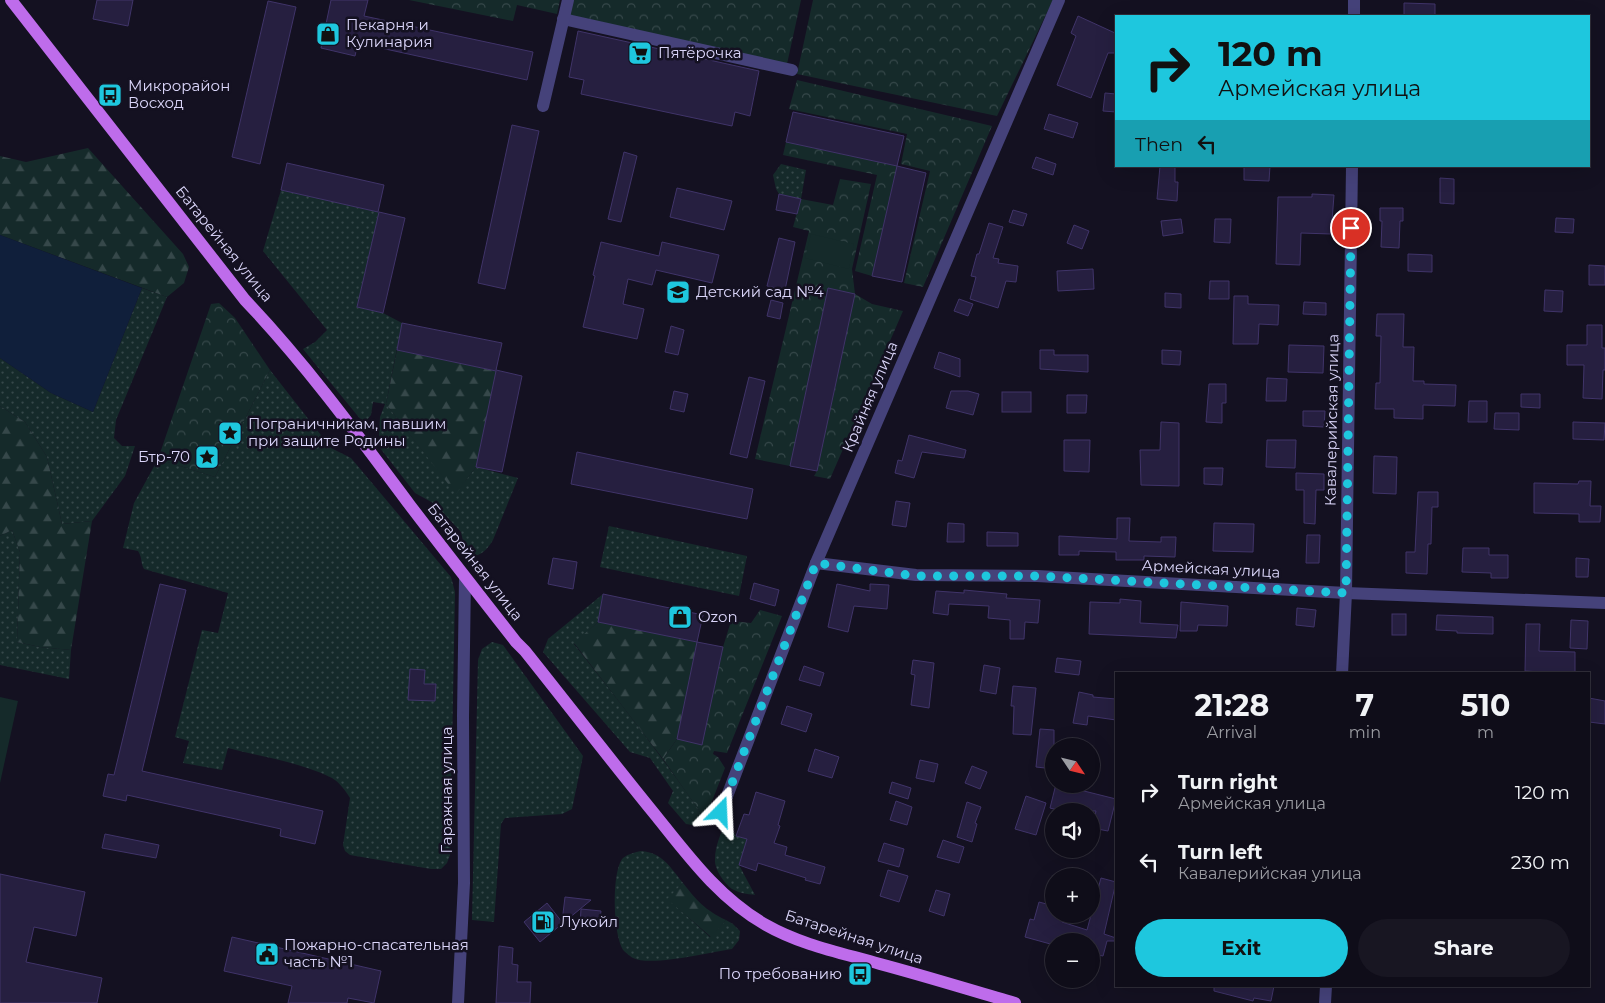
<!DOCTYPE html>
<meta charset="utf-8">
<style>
:root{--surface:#0f0d19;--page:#181622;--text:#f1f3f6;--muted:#9b9ca2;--line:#2f2d38;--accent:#1ec7de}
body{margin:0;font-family:Montserrat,sans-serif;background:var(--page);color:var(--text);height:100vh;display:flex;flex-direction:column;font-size:19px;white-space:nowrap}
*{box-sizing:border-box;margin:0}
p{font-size:16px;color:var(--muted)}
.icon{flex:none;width:28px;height:28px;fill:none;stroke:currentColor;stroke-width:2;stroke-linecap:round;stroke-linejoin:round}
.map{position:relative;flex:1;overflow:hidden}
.drawer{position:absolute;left:1115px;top:672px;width:475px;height:315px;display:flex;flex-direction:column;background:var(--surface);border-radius:0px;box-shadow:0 5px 20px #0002,0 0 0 1px var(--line)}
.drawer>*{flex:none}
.hud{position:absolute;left:1115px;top:15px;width:475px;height:152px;border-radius:0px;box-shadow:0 5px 20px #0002,0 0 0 1px var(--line);background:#1ec7de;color:#111;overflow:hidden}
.needle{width:32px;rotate:125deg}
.buttons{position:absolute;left:1045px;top:738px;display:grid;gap:10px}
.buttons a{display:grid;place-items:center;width:55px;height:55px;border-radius:50%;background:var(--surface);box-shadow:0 5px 20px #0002,0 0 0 1px var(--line);font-size:25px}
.pin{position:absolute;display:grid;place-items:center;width:42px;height:42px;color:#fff;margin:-21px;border:2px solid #fff;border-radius:50%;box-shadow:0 1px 5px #0007}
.me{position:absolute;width:55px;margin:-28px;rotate:21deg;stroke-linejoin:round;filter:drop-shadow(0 0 4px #0008)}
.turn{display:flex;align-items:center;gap:18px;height:105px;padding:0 20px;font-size:22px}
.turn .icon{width:65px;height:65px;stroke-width:2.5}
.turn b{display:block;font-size:35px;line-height:42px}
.then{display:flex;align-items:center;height:48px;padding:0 20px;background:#0003;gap:10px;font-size:19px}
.eta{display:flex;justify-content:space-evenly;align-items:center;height:85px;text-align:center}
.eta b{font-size:30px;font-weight:700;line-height:35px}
.primary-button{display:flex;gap:10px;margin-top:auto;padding:10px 20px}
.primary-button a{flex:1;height:58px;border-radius:30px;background:var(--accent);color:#111;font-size:20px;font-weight:700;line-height:58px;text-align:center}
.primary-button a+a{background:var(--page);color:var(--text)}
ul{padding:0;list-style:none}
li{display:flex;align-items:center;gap:15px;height:70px;padding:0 20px}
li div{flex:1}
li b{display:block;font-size:19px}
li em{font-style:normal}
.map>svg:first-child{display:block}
.grass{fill:url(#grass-dots)}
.forest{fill:url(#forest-firs)}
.park{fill:url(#park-crowns)}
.pitch{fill:#152a2a}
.water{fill:#101f3b}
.building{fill:#261f40;stroke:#403469}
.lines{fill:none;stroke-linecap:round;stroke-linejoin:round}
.minor{stroke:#45427a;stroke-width:12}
.major{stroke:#be6ceb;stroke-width:12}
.route{stroke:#1ec7de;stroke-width:9;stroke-dasharray:0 16.2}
.labels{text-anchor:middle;stroke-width:5;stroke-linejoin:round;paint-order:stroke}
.poi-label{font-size:15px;fill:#dbd6fa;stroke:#141121;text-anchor:start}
.street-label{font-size:15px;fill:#dbd6fa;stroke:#141121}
</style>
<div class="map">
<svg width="1605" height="1003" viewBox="0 0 1605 1003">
<defs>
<pattern id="grass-dots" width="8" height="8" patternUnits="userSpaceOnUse" patternTransform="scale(1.25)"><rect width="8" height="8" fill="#152a2a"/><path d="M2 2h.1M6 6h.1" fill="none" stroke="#36484a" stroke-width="1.8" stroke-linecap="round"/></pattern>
<pattern id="forest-firs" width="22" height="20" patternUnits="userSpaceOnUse" patternTransform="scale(1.25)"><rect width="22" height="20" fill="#152a2a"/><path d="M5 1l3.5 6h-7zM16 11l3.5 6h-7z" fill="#36484a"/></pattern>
<pattern id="park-crowns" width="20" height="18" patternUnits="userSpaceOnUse" patternTransform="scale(1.25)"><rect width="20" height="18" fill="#152a2a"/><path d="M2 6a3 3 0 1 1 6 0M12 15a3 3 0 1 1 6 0" fill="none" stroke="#36484a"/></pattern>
</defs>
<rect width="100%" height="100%" fill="#141121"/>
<!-- grass -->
<g class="grass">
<polygon points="781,164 806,170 801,199 779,194 776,189 773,175"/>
<path d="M281 190 379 212 357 307 383 313 402 323 386 404 456 493 476 467 518 478 493 540C487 550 482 555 470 557L464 546 461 532 435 504 415 493 380 448 379 434 380 417 385 404 373 402 371 415 366 421 361 420 303 349 315 342 327 330 263 251Z"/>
<polygon points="142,288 167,297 116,420 114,438 122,446 135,446 125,476 92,521 62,524 47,457 25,422 0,406 0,358 51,393 93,412"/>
<path d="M270 370 331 448 351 458 451 577 455 592 450 855 447 863 441 869H431L350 855 345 851 343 845 350 798C345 790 340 783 332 778 300 762 262 757 228 748L222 770 183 763 189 741 175 737 202 630 218 633 228 593 144 569C140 562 143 559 138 551L123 548 134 503 158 459 215 477Z"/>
<polygon points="609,526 747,556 739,596 600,567"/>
<polygon points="12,530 20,552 17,642 40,647 71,650 69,679 0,665 0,536"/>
<path d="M603 594 598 622 574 644C619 701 664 759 705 819L698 826 686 824 668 803 673 791 650 758 630 752 543 652 548 639Z"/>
<polygon points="492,642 503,645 583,756 572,809 562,814 505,818 501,824 494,922 472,920 478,660 482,649"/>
<path d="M726 821 736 836 747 839 739 865 755 895C747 894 739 893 732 889 724 883 714 869 715 859 715 846 721 833 726 821Z"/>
<path d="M641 851C663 853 670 867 683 883L668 899 710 937 726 920 733 924 740 931 739 940 732 949C711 952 651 967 633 958 631 957 626 953 624 951 613 937 611 871 623 858 628 854 635 852 641 851Z"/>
</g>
<!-- forest -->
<g class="forest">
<polygon points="88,148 183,254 189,267 184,283 167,297 0,235 0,156 26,162"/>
<polygon points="397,350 496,371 476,467 456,494 386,404"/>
<polygon points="0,406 25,422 47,457 62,524 92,521 71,650 40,647 17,642 20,552 12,530 0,536"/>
<polygon points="598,622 697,642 677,739 663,759 574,643"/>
<path d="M683 883C697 901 705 910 726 920L711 937 667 899Z"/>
</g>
<!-- park -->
<g class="park">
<polygon points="409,0 560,0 557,14 517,5 513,21"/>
<polygon points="572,0 801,0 787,64 568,15"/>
<polygon points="813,0 1053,0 997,116 797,74"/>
<polygon points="797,80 992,126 923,287 904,283 930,171 901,164 907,134 789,109"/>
<polygon points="786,142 897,166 872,276 855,271 877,175 783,155"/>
<polygon points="840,179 871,184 852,269 855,294 872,304 903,311 830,479 814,476 817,471 854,294 828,288 790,466 755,459 809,231 793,227 801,199 833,205"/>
<polygon points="219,303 235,318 270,370 215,477 158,459 211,304"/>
<polygon points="760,610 782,616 727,753 714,751 713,754 718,757 725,768 705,819 663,759 677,739 702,744 723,647 731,621 751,623"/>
</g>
<!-- pitch -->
<g class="pitch">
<polygon points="811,234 854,244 849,269 805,258"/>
<polygon points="0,697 18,701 0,783"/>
</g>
<!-- water -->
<polygon class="water" points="0,235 142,288 93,412 51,393 0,358"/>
<!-- building -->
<g class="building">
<polygon points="97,0 133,0 128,26 93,19"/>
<polygon points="331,0 368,0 364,16 533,52 527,80 358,43 355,56 321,48"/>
<polygon points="268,1 296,7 260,164 232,157"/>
<polygon points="1404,3 1435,4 1435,16 1404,16"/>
<polygon points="1078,16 1115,33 1115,53 1108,53 1091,98 1057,85 1076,36 1071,33"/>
<polygon points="578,31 759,71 750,116 735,112 732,126 581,94 584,80 569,77"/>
<polygon points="1105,93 1116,94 1116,112 1103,111"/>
<polygon points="793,112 904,136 897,166 926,173 902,282 872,276 897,166 786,142"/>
<polygon points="1049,114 1078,123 1073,138 1044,129"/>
<polygon points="512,125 539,131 505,289 478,283"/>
<polygon points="624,152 637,156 621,222 608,219"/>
<polygon points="1036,157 1056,164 1053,175 1032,168"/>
<polygon points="287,163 384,185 378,212 281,190"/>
<polygon points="1160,166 1175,166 1175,182 1178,182 1177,201 1157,199"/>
<polygon points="1244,166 1270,166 1269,181 1244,180"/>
<polygon points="1440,178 1454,179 1454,204 1440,203"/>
<polygon points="677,188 732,201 724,230 670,217"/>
<polygon points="779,194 801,199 797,214 776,210"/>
<polygon points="1312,194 1334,195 1331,234 1301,233 1300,265 1276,264 1278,197 1312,197"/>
<polygon points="1380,208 1403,208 1403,221 1400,221 1399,248 1381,247 1382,221 1380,221"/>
<polygon points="1013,210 1027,214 1023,226 1009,222"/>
<polygon points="379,212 405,218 383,313 357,307"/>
<polygon points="1556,218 1574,219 1573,233 1555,232"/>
<polygon points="1181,219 1183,233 1163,236 1161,221"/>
<polygon points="1215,219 1231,219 1230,243 1214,242"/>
<polygon points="989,223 1003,227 993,258 999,259 998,263 1018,266 1016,282 1006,281 998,308 970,299 976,277 971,276 977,254 979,254"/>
<polygon points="1074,225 1089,231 1082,249 1067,243"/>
<polygon points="779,238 795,242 785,290 767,286"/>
<polygon points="601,242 659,256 662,242 719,255 712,283 656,270 652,285 628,279 623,304 644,309 637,339 583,327 595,276 593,275"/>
<polygon points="1408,254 1432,255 1432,272 1408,271"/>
<polygon points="1589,265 1605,266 1605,285 1589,285"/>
<polygon points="1093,269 1094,289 1058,291 1057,271"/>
<polygon points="1210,281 1229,281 1229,299 1209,299"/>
<polygon points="828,288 855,294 817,471 790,466"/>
<polygon points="1545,290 1563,291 1562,312 1544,311"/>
<polygon points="1165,293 1181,294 1181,308 1165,307"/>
<polygon points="1234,296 1248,296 1248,304 1279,305 1278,325 1259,324 1258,344 1233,344"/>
<polygon points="959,299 973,304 968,316 954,311"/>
<polygon points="771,300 783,303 780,319 767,316"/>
<polygon points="1304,302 1326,303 1326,315 1303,314"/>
<polygon points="1377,314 1404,314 1403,347 1414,347 1413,381 1424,381 1424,384 1456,385 1455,406 1423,405 1423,419 1394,418 1394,409 1375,409 1376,383 1380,383 1381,336 1376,336"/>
<polygon points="402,323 502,343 496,370 522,376 502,472 476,467 496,371 397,350"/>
<polygon points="1587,325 1602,325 1602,348 1605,348 1605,370 1603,370 1602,399 1583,398 1584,365 1567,365 1567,345 1587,345"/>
<polygon points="671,326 684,330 678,355 665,352"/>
<polygon points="1289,345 1324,346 1323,373 1288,372"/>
<polygon points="1040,350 1054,350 1054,355 1088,355 1088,372 1040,369"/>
<polygon points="1162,350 1181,351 1180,365 1162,364"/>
<polygon points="939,352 960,359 960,377 934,368"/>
<polygon points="749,377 765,381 747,458 730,454"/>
<polygon points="1267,378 1287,379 1286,401 1266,401"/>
<polygon points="1209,384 1226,384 1226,403 1222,403 1222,423 1206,422"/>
<polygon points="674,391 688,394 684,412 670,409"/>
<polygon points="951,391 968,391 979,394 973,415 946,408"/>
<rect x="1002" y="392" width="29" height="20"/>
<polygon points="1521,394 1540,394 1540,408 1521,407"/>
<polygon points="1067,395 1087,395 1086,413 1067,413"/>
<polygon points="1469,401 1487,401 1487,422 1468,422"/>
<polygon points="1303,411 1325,411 1324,427 1303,426"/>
<polygon points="1495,413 1519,413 1519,430 1494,429"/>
<polygon points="1161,422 1179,423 1179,486 1141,485 1140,450 1160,450"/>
<polygon points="1573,422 1605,423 1604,440 1573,439"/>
<polygon points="909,435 966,450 964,458 922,452 914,478 895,473 898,460 902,461"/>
<polygon points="1064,440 1090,440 1089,472 1064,471"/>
<polygon points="1267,440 1296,440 1295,468 1266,467"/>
<polygon points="577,452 753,489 747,519 571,484"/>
<polygon points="1374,456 1397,457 1396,494 1373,493"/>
<polygon points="1204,468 1223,468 1222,485 1204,484"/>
<polygon points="1296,473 1324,474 1324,490 1316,490 1315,524 1304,523 1304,490 1296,490"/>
<polygon points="1579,481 1591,481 1590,506 1601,506 1600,522 1579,522 1579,514 1534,513 1534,483 1578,484"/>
<polygon points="1418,492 1438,492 1438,507 1432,507 1431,544 1428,544 1427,574 1406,573 1406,552 1415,552"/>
<polygon points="896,501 910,503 906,527 892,525"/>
<polygon points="1117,518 1130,518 1129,541 1161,542 1161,537 1176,537 1175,557 1144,556 1144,560 1116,560 1116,552 1079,551 1079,555 1059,555 1059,536 1117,539"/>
<polygon points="948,523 964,524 964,542 947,542"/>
<polygon points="1214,523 1254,524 1253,552 1213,551"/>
<polygon points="987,532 1018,533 1018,546 987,546"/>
<polygon points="1307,535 1320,535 1319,563 1306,563"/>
<polygon points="1463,548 1489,548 1489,555 1508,555 1508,578 1491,578 1491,573 1462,572"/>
<polygon points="553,558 577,562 573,589 548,584"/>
<polygon points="1576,558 1589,559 1588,577 1576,577"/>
<polygon points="754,583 779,590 775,606 750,599"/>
<polygon points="160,584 186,590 142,771 323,811 315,844 280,836 281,829 127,795 126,801 103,796 108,774 114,775"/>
<polygon points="837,584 870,591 870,584 889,585 887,609 854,606 848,632 828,627"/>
<polygon points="964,590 1007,594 1006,598 1040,600 1038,623 1025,622 1024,639 1010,639 1010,620 988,618 989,606 949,604 948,615 933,613 936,591 964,593"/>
<polygon points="603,594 703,615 697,642 598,622"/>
<polygon points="1120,599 1141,601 1140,623 1178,625 1176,638 1089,634 1090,602 1120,603"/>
<polygon points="1181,602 1228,606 1227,626 1198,625 1197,631 1180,631"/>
<polygon points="1297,608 1316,610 1314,627 1296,625"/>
<rect x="1392" y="614" width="14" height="21"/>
<polygon points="1437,615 1493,617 1493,634 1457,633 1457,631 1436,630"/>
<polygon points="1571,620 1588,621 1587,649 1570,648"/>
<polygon points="1526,624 1540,624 1539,651 1575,652 1575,674 1525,671"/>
<polygon points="697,642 723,647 702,745 677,739"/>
<polygon points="1057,658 1081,661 1079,675 1055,672"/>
<polygon points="913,660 934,663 929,708 911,705 915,675 911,674"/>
<polygon points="984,665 1000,668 996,694 980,691"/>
<polygon points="804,666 824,673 820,686 799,680"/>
<polygon points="410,669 425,670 424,684 436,684 435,701 408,700"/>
<polygon points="1013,686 1036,688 1031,735 1013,734 1014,706 1011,706"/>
<polygon points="1079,692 1093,695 1093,697 1116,699 1116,720 1088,716 1087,725 1073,723"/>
<polygon points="1589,698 1605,701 1605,724 1589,722"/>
<polygon points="787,706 812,714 806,732 781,724"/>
<polygon points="1040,729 1054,730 1054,769 1036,767"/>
<polygon points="815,749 839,757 832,778 808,771"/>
<polygon points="920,760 938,764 934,782 916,778"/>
<polygon points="972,766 987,772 980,789 965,783"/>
<polygon points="892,782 911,788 908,799 889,793"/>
<polygon points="1056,784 1071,784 1081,786 1080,790 1116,799 1108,831 1092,828 1096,811 1061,811 1050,808"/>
<polygon points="756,792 785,801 778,825 780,826 774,843 787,847 785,855 825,867 820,884 805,880 806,878 758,863 756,871 739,865 747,839 736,836 744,814 749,815"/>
<polygon points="1026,796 1046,803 1036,835 1015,829"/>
<polygon points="896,801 912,807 907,825 890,820"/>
<polygon points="967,802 981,807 975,823 977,824 972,842 957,837"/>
<polygon points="105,834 159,845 156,858 102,848"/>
<polygon points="943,840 964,847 959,863 937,857"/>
<polygon points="884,843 904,849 899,867 878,861"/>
<polygon points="888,870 908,876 899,902 880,896"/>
<polygon points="0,874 85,892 76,936 34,927 26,962 102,978 97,1003 0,1003"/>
<polygon points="1101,878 1116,882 1104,934 1116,938 1115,941 1107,941 1103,956 1098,955 1095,966 1091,965 1091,941 1054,941 1054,945 1025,937 1030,919 1034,920 1039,902 1054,906 1054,914 1064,914 1062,922 1087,930"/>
<polygon points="936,890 950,894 944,916 929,911"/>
<polygon points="565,897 591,900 540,942 524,922 547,903 562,922"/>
<polygon points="581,909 601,911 599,928 580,926"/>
<polygon points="232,937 381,971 374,1003 348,998 347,1003 288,1003 292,986 224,971"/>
<polygon points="499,946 513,948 512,964 518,965 517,982 531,982 530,1003 496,1003"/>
<polygon points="1214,986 1274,986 1271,1001 1254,998 1253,1001 1214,991"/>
</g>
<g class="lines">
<!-- minor -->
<g class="minor">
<polyline points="1354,16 1354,0"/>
<polyline points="563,19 792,70"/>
<polyline points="543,106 568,0"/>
<polyline points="816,563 916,575 1037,576 1346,593 1605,603"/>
<polyline points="1342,674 1346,593 1352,166"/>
<polyline points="721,812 816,563 1059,0"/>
<polyline points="458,1003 464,883 463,716 465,578"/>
<polyline points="1325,1003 1326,986"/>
</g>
<!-- major -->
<path class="major" d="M11 0 245 300C305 363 357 434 409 504 444 550 480 596 516 642L525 651C569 706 612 762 657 817 689 857 720 899 766 925 801 945 842 953 880 964 925 976 970 990 1015 1003"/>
</g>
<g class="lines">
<!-- route -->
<polyline class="route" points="721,812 816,563 916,576 1037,576 1346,593 1351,228"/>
</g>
<!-- icons -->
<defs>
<g id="shop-square" transform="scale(1.25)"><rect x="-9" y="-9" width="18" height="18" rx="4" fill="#1ec7de" stroke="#141121"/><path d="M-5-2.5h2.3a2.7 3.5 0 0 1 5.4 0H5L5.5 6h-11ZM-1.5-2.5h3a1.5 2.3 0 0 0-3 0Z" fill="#111"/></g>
<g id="supermarket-square" transform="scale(1.25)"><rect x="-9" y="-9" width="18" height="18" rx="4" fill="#1ec7de" stroke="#141121"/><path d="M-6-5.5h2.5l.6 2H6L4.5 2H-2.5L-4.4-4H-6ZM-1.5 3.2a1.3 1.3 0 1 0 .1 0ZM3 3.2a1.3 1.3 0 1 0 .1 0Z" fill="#111"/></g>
<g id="bus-square" transform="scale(1.25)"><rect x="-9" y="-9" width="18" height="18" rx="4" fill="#1ec7de" stroke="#141121"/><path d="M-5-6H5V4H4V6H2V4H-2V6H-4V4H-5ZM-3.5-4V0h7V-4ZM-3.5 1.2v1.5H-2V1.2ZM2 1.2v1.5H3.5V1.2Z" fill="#111"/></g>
<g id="school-square" transform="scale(1.25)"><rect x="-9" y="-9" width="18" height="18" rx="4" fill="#1ec7de" stroke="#141121"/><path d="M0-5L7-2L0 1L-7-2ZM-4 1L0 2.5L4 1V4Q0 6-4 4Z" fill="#111"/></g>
<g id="sight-square" transform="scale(1.25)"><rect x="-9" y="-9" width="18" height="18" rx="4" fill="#1ec7de" stroke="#141121"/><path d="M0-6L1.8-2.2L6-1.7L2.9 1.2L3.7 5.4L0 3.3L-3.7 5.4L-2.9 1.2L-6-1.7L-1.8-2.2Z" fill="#111"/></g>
<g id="fuel-square" transform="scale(1.25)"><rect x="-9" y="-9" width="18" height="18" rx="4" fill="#1ec7de" stroke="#141121"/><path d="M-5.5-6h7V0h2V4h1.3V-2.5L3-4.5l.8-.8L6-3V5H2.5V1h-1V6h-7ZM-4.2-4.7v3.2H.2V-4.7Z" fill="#111"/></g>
<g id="civic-square" transform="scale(1.25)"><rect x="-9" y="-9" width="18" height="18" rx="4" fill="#1ec7de" stroke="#141121"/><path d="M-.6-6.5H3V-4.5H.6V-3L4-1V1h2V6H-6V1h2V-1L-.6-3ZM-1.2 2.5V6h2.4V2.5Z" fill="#111"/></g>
</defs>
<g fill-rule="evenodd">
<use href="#shop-square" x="328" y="34"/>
<use href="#supermarket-square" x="640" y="53"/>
<use href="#bus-square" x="110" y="95"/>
<use href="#school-square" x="678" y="292"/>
<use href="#sight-square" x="230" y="433"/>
<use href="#sight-square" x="207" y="457"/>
<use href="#shop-square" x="680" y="617"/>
<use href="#fuel-square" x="543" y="922"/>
<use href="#civic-square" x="267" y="954"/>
<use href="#bus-square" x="860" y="974"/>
</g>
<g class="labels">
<!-- poi labels -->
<g class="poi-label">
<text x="346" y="30">Пекарня и<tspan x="346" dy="17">Кулинария</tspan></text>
<text x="658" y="58">Пятёрочка</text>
<text x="128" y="91">Микрорайон<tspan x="128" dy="17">Восход</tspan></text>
<text x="696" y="297">Детский сад №4</text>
<text x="248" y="429">Пограничникам, павшим<tspan x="248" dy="17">при защите Родины</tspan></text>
<text x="190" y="462" text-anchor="end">Бтр-70</text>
<text x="698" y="622">Ozon</text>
<text x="560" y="927">Лукойл</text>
<text x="284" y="950">Пожарно-спасательная<tspan x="284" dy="17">часть №1</tspan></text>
<text x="842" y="979" text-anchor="end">По требованию</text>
</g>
<!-- street labels -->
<g class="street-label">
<text transform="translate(224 244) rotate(51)" y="5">Батарейная улица</text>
<text transform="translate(870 397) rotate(-67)" y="5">Крайняя улица</text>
<text transform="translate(1332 420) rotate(-89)" y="5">Кавалерийская улица</text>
<text transform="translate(475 562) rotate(52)" y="5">Батарейная улица</text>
<text transform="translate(1211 569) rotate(3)" y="5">Армейская улица</text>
<text transform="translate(447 790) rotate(-90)" y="5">Гаражная улица</text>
<text transform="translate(854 937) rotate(18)" y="5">Батарейная улица</text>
</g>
</g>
</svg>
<div class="buttons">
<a><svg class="needle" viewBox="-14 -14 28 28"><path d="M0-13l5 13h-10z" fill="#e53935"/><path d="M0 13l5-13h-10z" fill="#9b9ca2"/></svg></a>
<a><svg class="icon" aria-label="sound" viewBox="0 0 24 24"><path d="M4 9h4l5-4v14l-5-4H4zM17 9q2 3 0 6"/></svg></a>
<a>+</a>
<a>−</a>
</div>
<div class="pin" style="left:1351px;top:228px;background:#d93025"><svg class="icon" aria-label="arrive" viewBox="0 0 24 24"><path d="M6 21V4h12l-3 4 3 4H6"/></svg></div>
<svg class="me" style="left:721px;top:812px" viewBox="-20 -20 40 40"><path d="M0-17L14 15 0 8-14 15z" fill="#1ec7de" stroke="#fff" stroke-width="4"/></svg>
<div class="hud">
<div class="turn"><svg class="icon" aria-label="right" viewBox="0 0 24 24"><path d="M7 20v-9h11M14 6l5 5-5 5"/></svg><div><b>120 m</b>Армейская улица</div></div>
<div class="then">Then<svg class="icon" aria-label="left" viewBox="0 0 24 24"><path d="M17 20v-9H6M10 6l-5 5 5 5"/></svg></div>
</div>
<section class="drawer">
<div class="eta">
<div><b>21:28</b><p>Arrival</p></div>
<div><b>7</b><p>min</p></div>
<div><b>510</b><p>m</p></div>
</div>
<ul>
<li><svg class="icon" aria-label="right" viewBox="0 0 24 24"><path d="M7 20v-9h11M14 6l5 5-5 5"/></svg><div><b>Turn right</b><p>Армейская улица</p></div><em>120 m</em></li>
<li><svg class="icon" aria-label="left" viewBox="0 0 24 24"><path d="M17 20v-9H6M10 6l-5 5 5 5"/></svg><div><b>Turn left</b><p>Кавалерийская улица</p></div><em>230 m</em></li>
</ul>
<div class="primary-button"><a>Exit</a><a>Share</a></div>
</section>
</div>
